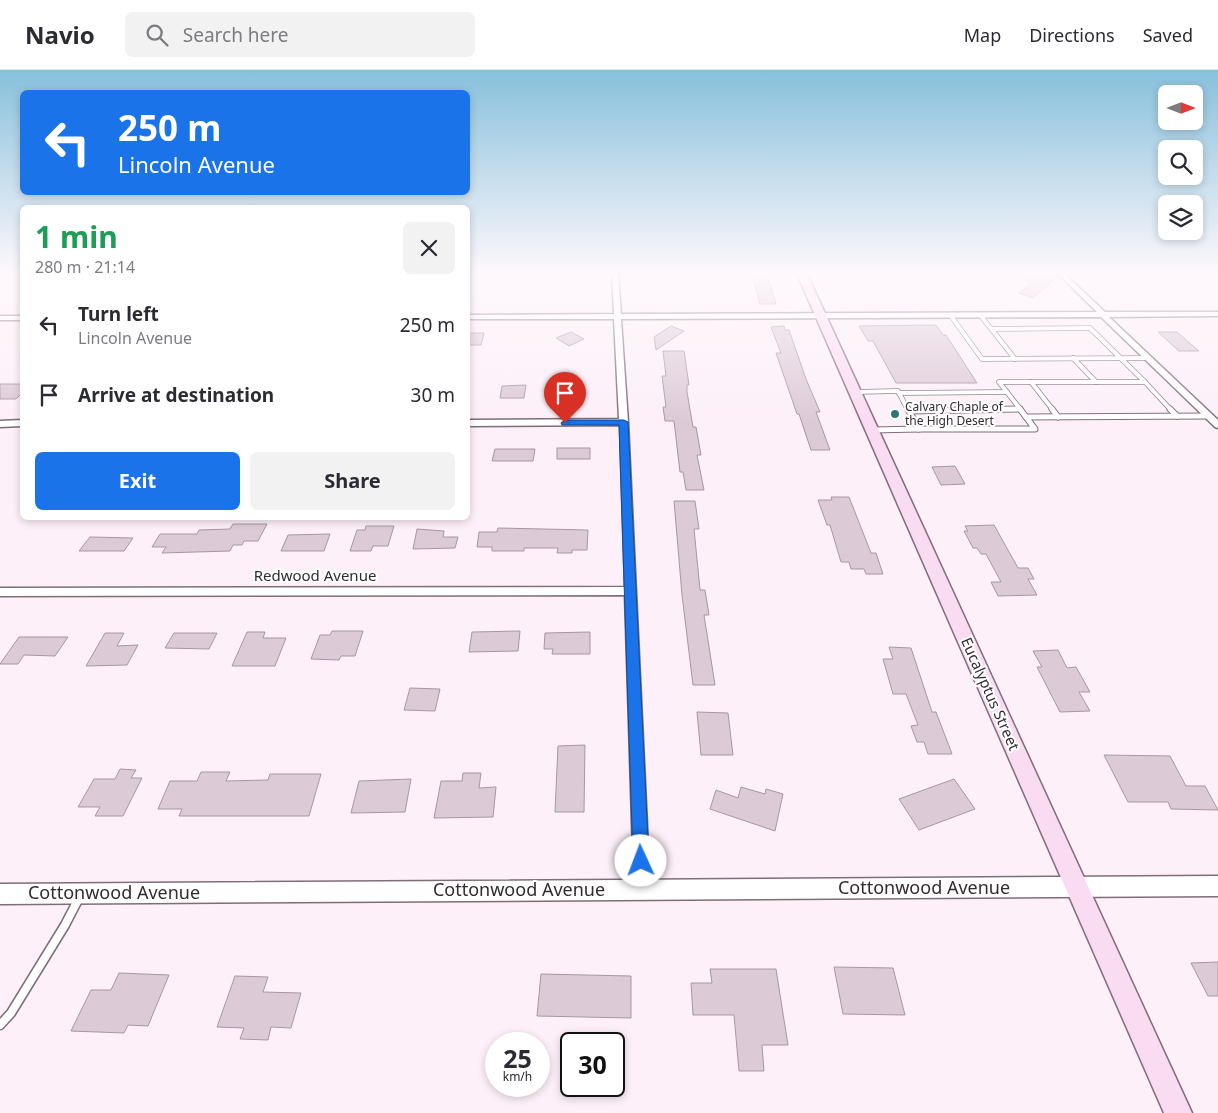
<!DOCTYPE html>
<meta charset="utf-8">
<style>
:root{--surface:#fff;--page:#f2f2f3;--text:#2b2b33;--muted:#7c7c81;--line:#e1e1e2;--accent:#1a73e8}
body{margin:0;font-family:"Noto Sans",sans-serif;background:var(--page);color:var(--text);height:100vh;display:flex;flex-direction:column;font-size:19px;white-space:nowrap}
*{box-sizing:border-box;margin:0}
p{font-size:16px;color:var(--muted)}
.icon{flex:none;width:28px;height:28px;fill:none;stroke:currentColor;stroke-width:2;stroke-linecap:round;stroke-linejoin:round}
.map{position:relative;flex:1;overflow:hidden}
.details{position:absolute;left:20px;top:135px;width:450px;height:315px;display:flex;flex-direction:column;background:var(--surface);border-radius:8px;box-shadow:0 2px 8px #0003}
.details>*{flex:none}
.banner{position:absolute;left:20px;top:20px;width:450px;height:105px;border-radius:8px;box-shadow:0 2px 8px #0003;background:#1a73e8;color:#fff;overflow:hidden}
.needle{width:32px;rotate:90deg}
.tools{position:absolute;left:1158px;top:15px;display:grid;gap:10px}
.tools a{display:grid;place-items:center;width:45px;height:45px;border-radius:8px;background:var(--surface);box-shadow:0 2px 8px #0003;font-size:25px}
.speed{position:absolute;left:485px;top:962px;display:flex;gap:10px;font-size:25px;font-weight:700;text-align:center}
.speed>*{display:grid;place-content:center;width:65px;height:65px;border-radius:50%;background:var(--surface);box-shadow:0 2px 8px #0003;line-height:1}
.speed small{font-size:12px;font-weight:400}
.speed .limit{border:2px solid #111;border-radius:8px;background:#fff;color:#111}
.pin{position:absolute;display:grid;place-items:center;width:42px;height:42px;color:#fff;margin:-51px -21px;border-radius:50% 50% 50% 0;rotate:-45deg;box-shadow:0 0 5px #0007}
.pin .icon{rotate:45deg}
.me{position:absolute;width:55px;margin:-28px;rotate:358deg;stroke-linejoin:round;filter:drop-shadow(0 0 4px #0008)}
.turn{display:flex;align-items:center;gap:18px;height:105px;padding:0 15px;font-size:22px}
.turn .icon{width:65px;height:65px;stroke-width:2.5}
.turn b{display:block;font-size:35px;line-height:42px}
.round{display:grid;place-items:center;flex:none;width:52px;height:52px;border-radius:8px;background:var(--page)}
.headline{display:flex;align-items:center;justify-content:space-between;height:85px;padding:0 15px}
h1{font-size:30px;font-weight:700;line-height:38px;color:#1e9e55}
.primary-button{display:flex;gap:10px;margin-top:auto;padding:10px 15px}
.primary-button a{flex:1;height:58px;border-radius:8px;background:var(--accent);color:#fff;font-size:20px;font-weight:700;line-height:58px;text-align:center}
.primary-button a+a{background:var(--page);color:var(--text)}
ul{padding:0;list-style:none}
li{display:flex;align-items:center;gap:15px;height:70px;padding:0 15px}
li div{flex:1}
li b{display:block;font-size:19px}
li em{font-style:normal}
header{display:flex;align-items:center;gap:30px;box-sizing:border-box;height:70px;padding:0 25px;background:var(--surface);border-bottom:1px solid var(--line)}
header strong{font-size:24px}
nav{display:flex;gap:28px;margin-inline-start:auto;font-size:18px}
.search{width:350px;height:45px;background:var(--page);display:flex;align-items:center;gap:12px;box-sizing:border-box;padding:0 18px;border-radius:8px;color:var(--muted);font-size:19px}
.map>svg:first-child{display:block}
.building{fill:#ddcad7;stroke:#a996a3}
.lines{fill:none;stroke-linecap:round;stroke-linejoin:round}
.service-far2-casing{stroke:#7f6d79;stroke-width:5.5}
.service-far1-casing{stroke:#7f6d79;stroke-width:7}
.service-casing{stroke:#7f6d79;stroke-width:11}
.minor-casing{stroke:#7f6d79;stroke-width:3}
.tertiary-casing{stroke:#7f6d79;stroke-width:3}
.secondary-casing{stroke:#7f6d79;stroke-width:3}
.service-far2{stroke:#fff;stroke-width:4}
.service-far1{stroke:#fff;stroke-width:5}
.service{stroke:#fff;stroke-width:8}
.minor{fill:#fff;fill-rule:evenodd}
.tertiary{fill:#fff;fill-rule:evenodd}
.secondary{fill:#fadcf2;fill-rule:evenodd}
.route{fill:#1a73e8;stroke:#114b97}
.poi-dot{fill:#307873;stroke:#fff;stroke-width:2}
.labels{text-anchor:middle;stroke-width:4;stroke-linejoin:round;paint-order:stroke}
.far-poi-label{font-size:12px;fill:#322b30;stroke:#fff;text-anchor:start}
.street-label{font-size:15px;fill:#322b30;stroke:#fff}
.near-street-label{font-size:18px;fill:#322b30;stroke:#fff}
</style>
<header>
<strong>Navio</strong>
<div class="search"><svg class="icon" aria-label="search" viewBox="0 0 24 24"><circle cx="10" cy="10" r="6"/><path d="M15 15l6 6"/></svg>Search here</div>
<nav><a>Map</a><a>Directions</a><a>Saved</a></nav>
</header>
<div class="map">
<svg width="1218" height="1043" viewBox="0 0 1218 1043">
<rect width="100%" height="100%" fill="#fdf0f9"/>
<!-- building -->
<g class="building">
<polygon points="752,204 767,204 776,234 760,234"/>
<polygon points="1021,204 1056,204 1058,206 1033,228 1019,223 1030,214"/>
<polygon points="936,255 943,265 946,265 977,313 896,313 873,271 868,271 859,256"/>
<polygon points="671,256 684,261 656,280 654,267"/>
<polygon points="784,256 785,260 789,260 806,309 820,342 816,342 830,380 811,380 799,344 797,344 776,283 781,283 771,257"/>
<polygon points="571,262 584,269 569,276 556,268"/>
<polygon points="1158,262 1177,262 1199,281 1179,281"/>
<polygon points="468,263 484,263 481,275 468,275"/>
<polygon points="663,281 684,281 689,315 687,315 687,322 693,357 696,357 701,385 697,385 704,420 686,420 683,402 680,402 674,351 665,351 663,337 666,337 662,306 666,306"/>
<polygon points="0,314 22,314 22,323 16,329 0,329"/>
<polygon points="526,315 524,328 500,328 502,316"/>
<rect x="557" y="378" width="33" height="11"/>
<polygon points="495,379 535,379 533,391 492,391"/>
<polygon points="955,396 965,414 941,415 932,397"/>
<polygon points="831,427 849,427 871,483 876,483 883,504 866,504 864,499 851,499 849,492 841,492 830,455 827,455 818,430 832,430"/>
<polygon points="674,431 695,431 699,459 694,459 700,520 705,520 709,545 704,545 715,615 693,615 682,525"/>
<polygon points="233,454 267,454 258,471 244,471 242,475 233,475 230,481 162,483 166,477 152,477 160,464 197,464 199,460 230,459"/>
<polygon points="994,455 1018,498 1028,498 1034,509 1028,509 1037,525 998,526 991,512 1001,512 986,484 981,484 977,478 973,478 964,461 968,461 965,456"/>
<polygon points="366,456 394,456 388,476 373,476 371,481 350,481 357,460 365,460"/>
<polygon points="498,458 588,460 587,480 572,480 572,483 557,483 558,478 524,478 524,481 492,481 492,477 477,477 479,462 497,462"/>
<polygon points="417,459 444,461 443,467 458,467 455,478 413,479"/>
<polygon points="330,464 324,481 281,481 288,465"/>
<polygon points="90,467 133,468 124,481 79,481"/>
<polygon points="332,561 363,561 355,586 341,586 339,590 311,589 320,565 330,565"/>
<polygon points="520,561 518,581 469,582 472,562"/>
<polygon points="247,562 265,562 263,568 286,568 275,596 232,596"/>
<polygon points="590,562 590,584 552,584 553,579 544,579 545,563"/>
<polygon points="105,563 124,563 117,576 138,575 127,595 86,596"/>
<polygon points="174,563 217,563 209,579 165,578"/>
<polygon points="19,567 68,567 55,586 24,585 18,594 0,594"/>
<polygon points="889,577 911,578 932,642 936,642 952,684 928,684 924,672 917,672 911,656 918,655 906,624 893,624 883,589 893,589"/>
<polygon points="1058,580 1067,598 1076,597 1090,622 1079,622 1090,641 1060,642 1037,597 1042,597 1033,581"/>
<polygon points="410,618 440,619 435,641 404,640"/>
<polygon points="697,642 728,643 733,685 701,685"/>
<polygon points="585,675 584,742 555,742 558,676"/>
<polygon points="1104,685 1170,686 1186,716 1205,716 1218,740 1171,739 1168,732 1128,732"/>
<polygon points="120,699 136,700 131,708 142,708 123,746 95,746 100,737 78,737 94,709 115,709"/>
<polygon points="201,702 230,702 226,711 268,710 270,704 321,704 309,746 179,746 182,739 158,739 170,711 197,711"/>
<polygon points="463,703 481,703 479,718 496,717 493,747 434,748 441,711 462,711"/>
<polygon points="411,709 405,742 351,743 359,711"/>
<polygon points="954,709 975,739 919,760 899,729"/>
<polygon points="741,717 765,724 766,719 783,724 775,761 710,739 716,720 738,728"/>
<polygon points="1218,892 1218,926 1208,926 1191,893"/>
<polygon points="834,897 893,898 905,945 843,944"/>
<polygon points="710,899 776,899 788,975 762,975 764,1001 739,1001 734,945 693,945 691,913 712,913"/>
<polygon points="119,903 169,905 148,956 128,955 124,963 71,961 91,920 111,920"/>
<polygon points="541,904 631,906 631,948 537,946"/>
<polygon points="235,906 268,907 263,922 301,923 291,958 271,957 268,970 240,969 244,958 217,957"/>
</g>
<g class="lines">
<!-- service-far2 casing -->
<g class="service-far2-casing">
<g id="service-far2">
<polyline points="951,246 982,289 1148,288"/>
<polyline points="981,246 1015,289"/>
<polyline points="992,259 1090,258 1145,312 999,312 1021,340"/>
<polyline points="1073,288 1096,312"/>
<polyline points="1031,312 1053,340"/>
<polyline points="1145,312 1171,340"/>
<polyline points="855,322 898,321 908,340"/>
<polyline points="899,323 1007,322"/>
<polyline points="969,340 1020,339"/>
</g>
</g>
<!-- service-far1 casing -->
<g class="service-far1-casing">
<g id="service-far1">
<polyline points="908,339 909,341"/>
<polyline points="1020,339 1026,347 1208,346"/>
<polyline points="1052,339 1058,347"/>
<polyline points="1170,339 1177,346"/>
<polyline points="918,359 1035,359 1026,347"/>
<polyline points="872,360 919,359 909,341 1020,339"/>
</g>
</g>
<!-- service casing -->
<g class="service-casing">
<polyline id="service" points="0,955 11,943 65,855 79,828"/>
</g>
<!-- minor casing -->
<g class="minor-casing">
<g id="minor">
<polygon points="612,204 618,204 621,244 1097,242 1058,204 1065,204 1105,242 1218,242 1218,246 1109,247 1218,350 1218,358 1215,357 1101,247 621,249 628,352 650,819 648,825 642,827 636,825 634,819 625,525 0,526 0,518 625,517 620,355 468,356 468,350 619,349 614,249 468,249 468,245 614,244"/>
<rect x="0" y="246" width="22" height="4"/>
<polygon points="22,350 22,356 0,357 0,351"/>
</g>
</g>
<!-- tertiary casing -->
<g class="tertiary-casing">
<polygon id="tertiary" points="1218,806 1218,826 0,834 0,814"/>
</g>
<!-- secondary casing -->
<g class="secondary-casing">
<polygon id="secondary" points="797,204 807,204 1192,1043 1164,1043"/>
</g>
<!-- service-far2 -->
<use href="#service-far2" class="service-far2"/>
<!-- service-far1 -->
<use href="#service-far1" class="service-far1"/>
<!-- service -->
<use href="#service" class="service"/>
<!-- minor -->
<use href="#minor" class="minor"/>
<!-- tertiary -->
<use href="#tertiary" class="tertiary"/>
<!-- secondary -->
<use href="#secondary" class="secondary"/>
</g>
<!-- sky -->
<linearGradient id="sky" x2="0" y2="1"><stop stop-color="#87c0dc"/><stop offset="0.58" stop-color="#fef8fc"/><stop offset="1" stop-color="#fef8fc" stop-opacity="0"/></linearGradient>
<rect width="1218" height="350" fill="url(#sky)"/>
<!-- route -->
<polygon class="route" points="565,350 624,350 628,352 649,791 647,796 641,799 636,796 633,791 619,355 562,355 561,353"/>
<!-- markers -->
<circle class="poi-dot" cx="895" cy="344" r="5"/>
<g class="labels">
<!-- far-poi labels -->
<g class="far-poi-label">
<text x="905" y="341">Calvary Chaple of<tspan x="905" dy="14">the High Desert</tspan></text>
</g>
<!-- street labels -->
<g class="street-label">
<text x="315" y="511">Redwood Avenue</text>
<text transform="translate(990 624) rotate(66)" y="5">Eucalyptus Street</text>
</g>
<!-- near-street labels -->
<g class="near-street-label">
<text x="924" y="824">Cottonwood Avenue</text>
<text x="519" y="826">Cottonwood Avenue</text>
<text x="114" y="829">Cottonwood Avenue</text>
</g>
</g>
</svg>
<div class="tools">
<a><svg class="needle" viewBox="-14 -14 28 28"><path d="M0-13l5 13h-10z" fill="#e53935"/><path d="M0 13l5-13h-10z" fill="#7c7c81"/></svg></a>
<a><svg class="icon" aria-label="search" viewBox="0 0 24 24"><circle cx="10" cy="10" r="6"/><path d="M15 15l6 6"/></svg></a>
<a><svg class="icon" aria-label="layers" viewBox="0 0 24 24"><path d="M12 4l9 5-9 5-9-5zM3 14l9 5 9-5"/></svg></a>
</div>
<div class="speed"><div>25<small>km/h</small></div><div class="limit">30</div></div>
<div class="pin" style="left:565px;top:353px;background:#d93025"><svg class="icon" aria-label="arrive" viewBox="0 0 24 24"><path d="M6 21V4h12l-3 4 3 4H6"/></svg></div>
<svg class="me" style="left:641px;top:791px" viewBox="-20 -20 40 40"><circle r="19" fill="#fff"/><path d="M0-13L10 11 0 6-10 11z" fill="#1a73e8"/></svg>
<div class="banner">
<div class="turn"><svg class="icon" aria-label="left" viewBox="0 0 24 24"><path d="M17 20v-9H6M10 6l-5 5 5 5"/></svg><div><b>250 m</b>Lincoln Avenue</div></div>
</div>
<section class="details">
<div class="headline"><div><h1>1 min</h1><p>280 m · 21:14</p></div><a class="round"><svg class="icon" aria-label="close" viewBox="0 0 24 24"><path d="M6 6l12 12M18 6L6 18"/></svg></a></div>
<ul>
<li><svg class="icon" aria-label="left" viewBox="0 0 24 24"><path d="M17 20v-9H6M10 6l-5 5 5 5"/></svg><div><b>Turn left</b><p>Lincoln Avenue</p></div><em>250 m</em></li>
<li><svg class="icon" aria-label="arrive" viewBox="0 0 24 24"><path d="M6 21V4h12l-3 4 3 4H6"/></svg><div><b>Arrive at destination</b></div><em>30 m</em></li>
</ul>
<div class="primary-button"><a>Exit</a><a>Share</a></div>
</section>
</div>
